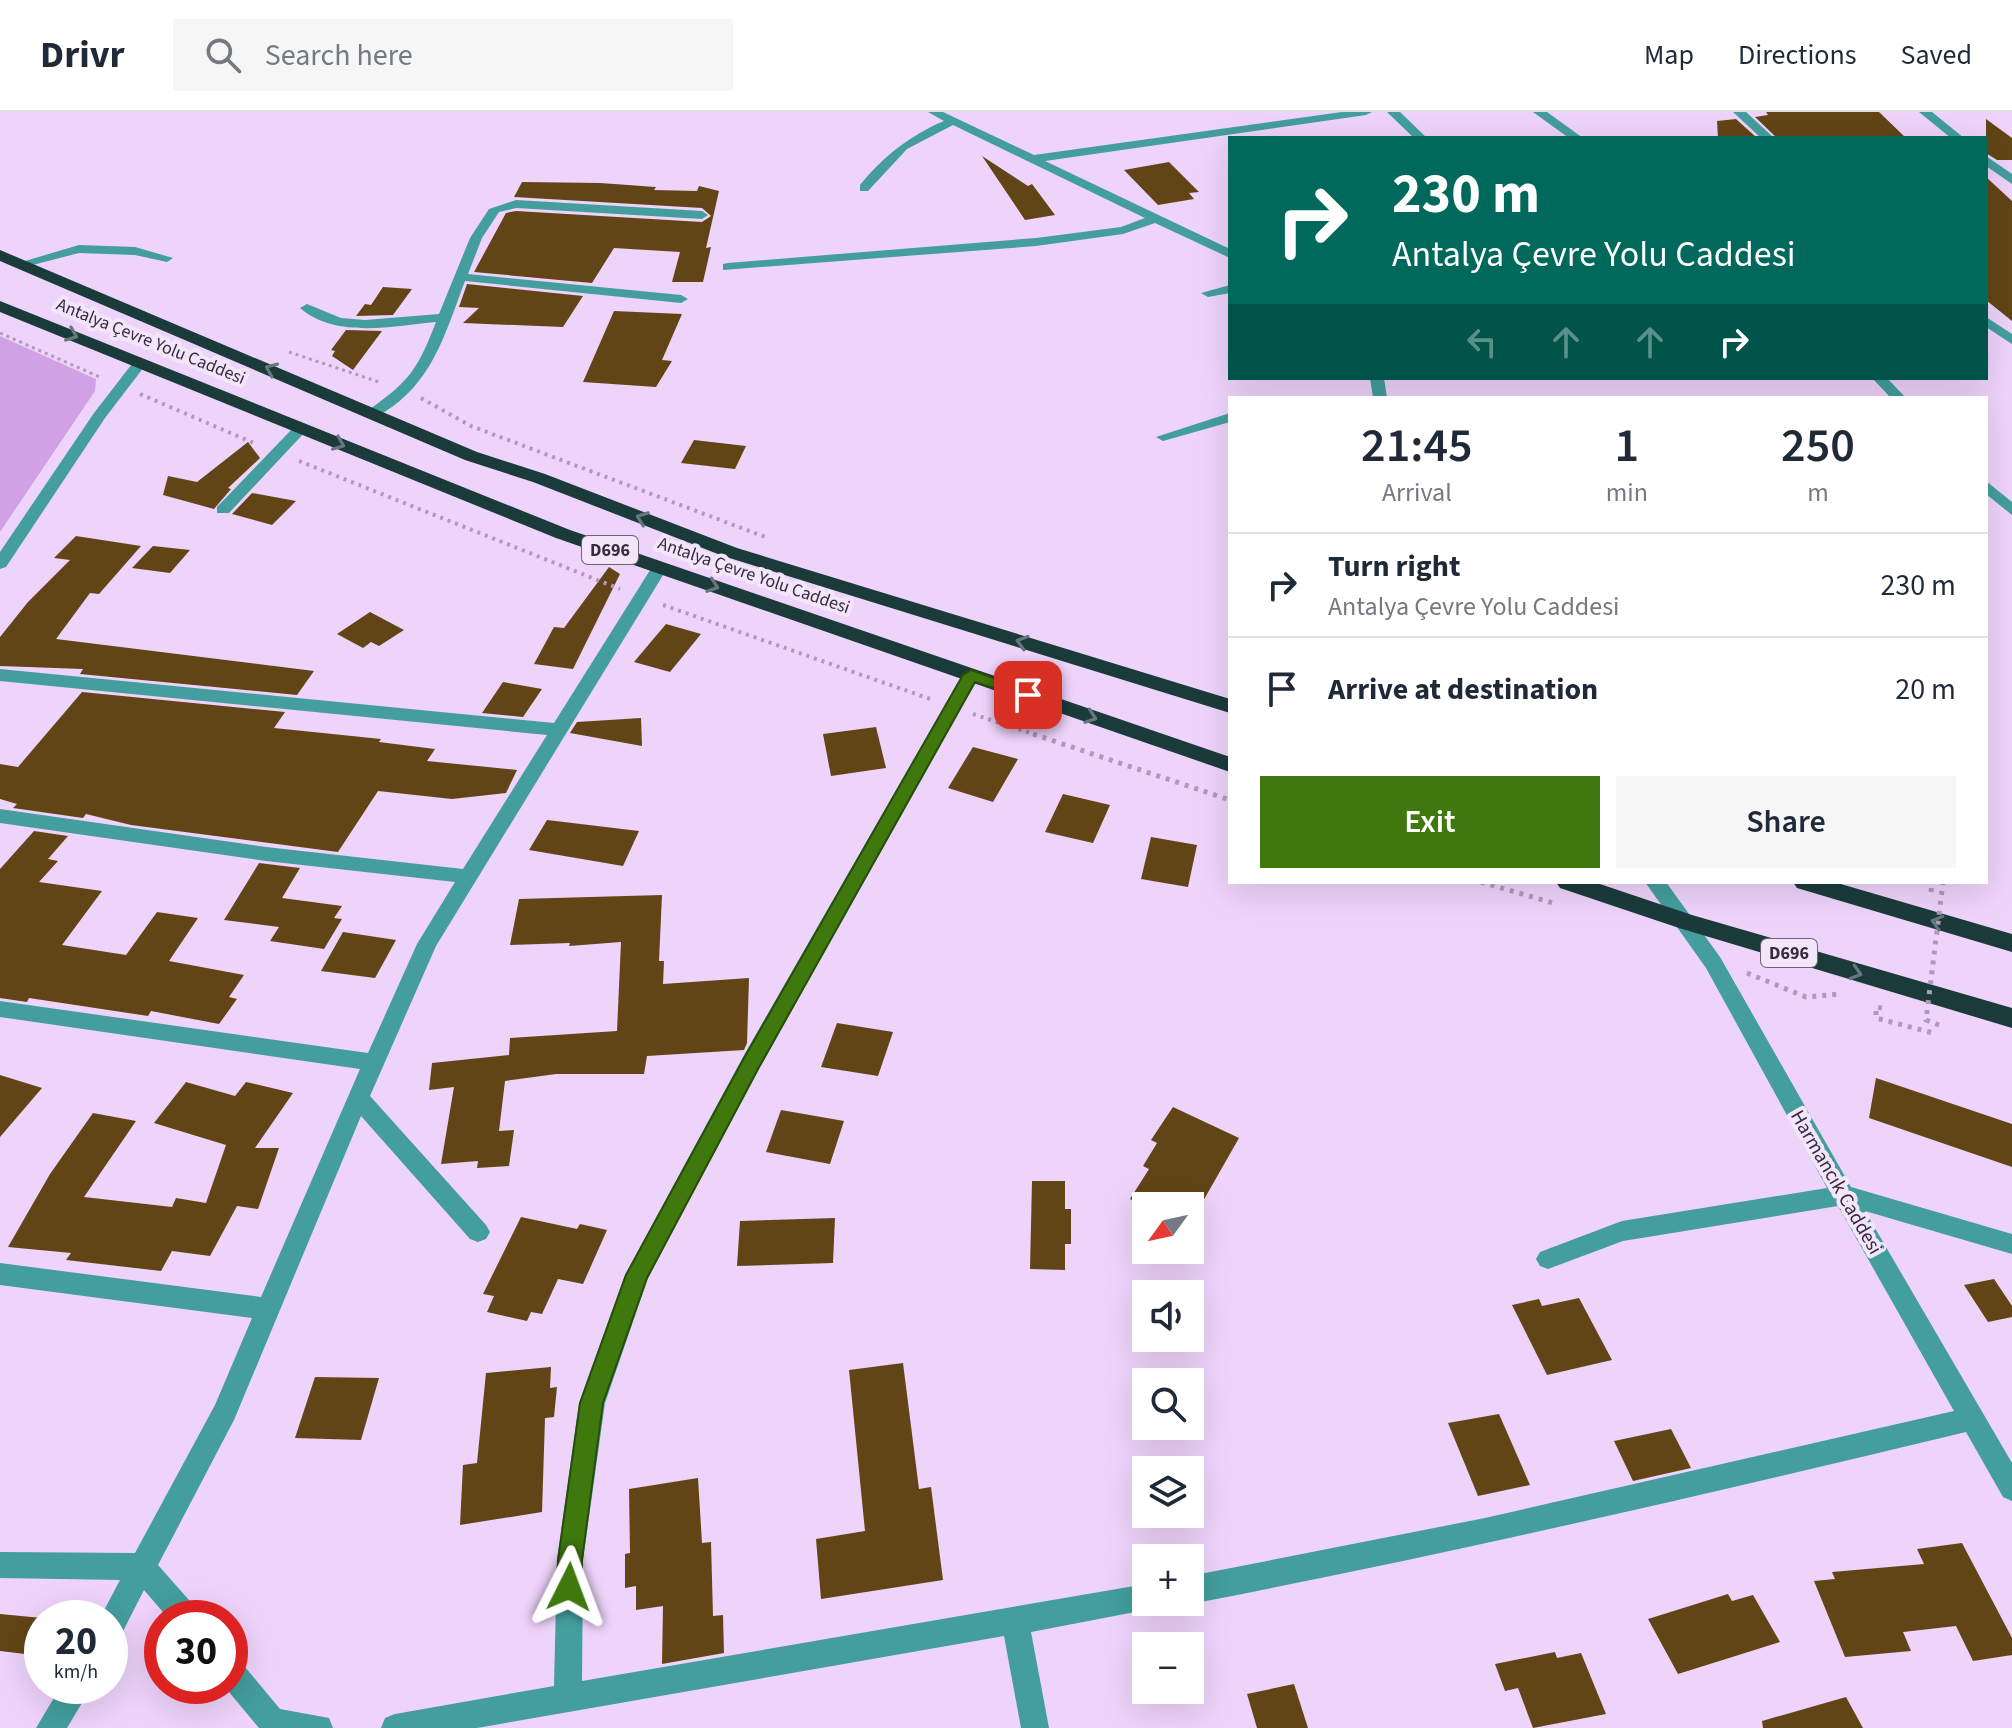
<!DOCTYPE html>
<meta charset="utf-8">
<style>
:root{--surface:#fff;--page:#f6f6f7;--text:#1f2937;--muted:#747a83;--line:#e0e1e3;--accent:#3f780c}
body{margin:0;font-family:"Source Sans 3",sans-serif;background:var(--page);color:var(--text);height:100vh;display:flex;flex-direction:column;font-size:30px;white-space:nowrap}
*{box-sizing:border-box;margin:0}
p{font-size:26px;color:var(--muted)}
.icon{flex:none;width:44px;height:44px;fill:none;stroke:currentColor;stroke-width:2;stroke-linecap:round;stroke-linejoin:round}
.map{position:relative;flex:1;overflow:hidden}
.side{position:absolute;left:1228px;top:284px;width:760px;height:488px;display:flex;flex-direction:column;background:var(--surface);border-radius:0px;box-shadow:0 8px 32px #0002}
.side>*{flex:none}
.guide{position:absolute;left:1228px;top:24px;width:760px;height:244px;border-radius:0px;box-shadow:0 8px 32px #0002;background:#00695c;color:#fff;overflow:hidden}
.needle{width:52px;rotate:237deg}
.controls{position:absolute;left:1132px;top:1080px;display:grid;gap:16px}
.controls a{display:grid;place-items:center;width:72px;height:72px;border-radius:0px;background:var(--surface);box-shadow:0 8px 32px #0002;font-size:40px}
.speed{position:absolute;left:24px;top:1488px;display:flex;gap:16px;font-size:40px;font-weight:700;text-align:center}
.speed>*{display:grid;place-content:center;width:104px;height:104px;border-radius:50%;background:var(--surface);box-shadow:0 8px 32px #0002;line-height:1}
.speed small{font-size:20px;font-weight:400}
.speed .limit{border:12px solid #d22;background:#fff;color:#111}
.pin{position:absolute;display:grid;place-items:center;width:68px;height:68px;color:#fff;margin:-34px;border-radius:16px;box-shadow:0 4px 12px #0006}
.me{position:absolute;width:88px;margin:-44px;rotate:3deg;stroke-linejoin:round;filter:drop-shadow(0 0 6px #0008)}
.turn{display:flex;align-items:center;gap:28px;height:168px;padding:0 32px;font-size:36px}
.turn .icon{width:104px;height:104px;stroke-width:2.5}
.turn b{display:block;font-size:56px;line-height:68px}
.lanes{display:flex;align-items:center;height:76px;padding:0 32px;background:#0003;justify-content:center;gap:40px;direction:ltr}
.lanes .off{opacity:.35}
.eta{display:flex;justify-content:space-evenly;align-items:center;height:136px;text-align:center}
.eta b{font-size:48px;font-weight:600;line-height:56px}
.button{display:flex;gap:16px;margin-top:auto;padding:16px 32px}
.button a{flex:1;height:92px;border-radius:0px;background:var(--accent);color:#fff;font-size:32px;font-weight:600;line-height:92px;text-align:center}
.button a+a{background:var(--page);color:var(--text)}
ul{padding:0;list-style:none}
li{display:flex;align-items:center;gap:24px;height:104px;padding:0 32px;border-top:2px solid var(--line)}
li div{flex:1}
li b{display:block;font-size:30px}
li em{font-style:normal}
header{display:flex;align-items:center;gap:48px;box-sizing:border-box;height:112px;padding:0 40px;background:var(--surface);border-bottom:2px solid var(--line)}
header strong{font-size:38px}
nav{display:flex;gap:44px;margin-inline-start:auto;font-size:28px}
.search{width:560px;height:72px;background:var(--page);display:flex;align-items:center;gap:20px;box-sizing:border-box;padding:0 28px;border-radius:0px;color:var(--muted);font-size:30px}
.map>svg:first-child{display:block}
.green{fill:#d0a2e5}
.building{fill:#624516}
.lines{fill:none;stroke-linecap:round;stroke-linejoin:round}
.path-far2{stroke:#b09aba;stroke-width:3;stroke-dasharray:3 4;stroke-linecap:butt}
.path-far1{stroke:#b09aba;stroke-width:4;stroke-dasharray:3 5;stroke-linecap:butt}
.path{stroke:#b09aba;stroke-width:5;stroke-dasharray:4 6;stroke-linecap:butt}
.minor{fill:#439e9d;fill-rule:evenodd}
.highway{fill:#1b3b3b;fill-rule:evenodd}
.path-bridge{stroke:#b09aba;stroke-width:5;stroke-dasharray:4 6;stroke-linecap:butt}
.oneway{stroke:#67777e}
.route{fill:#3f780c;stroke:#294e08;stroke-width:2}
.labels{text-anchor:middle;stroke-width:8;stroke-linejoin:round;paint-order:stroke}
.far-street-label{font-size:18px;fill:#372a3d;stroke:#f3e6fa}
.shield{fill:#f3e6fa;stroke:#6f6276;stroke-width:2}
.shield-label{font-size:18px;font-weight:bold;fill:#372a3d}
.street-label{font-size:20px;fill:#372a3d;stroke:#f3e6fa}
</style>
<header>
<strong>Drivr</strong>
<div class="search"><svg class="icon" aria-label="search" viewBox="0 0 24 24"><circle cx="10" cy="10" r="6"/><path d="M15 15l6 6"/></svg>Search here</div>
<nav><a>Map</a><a>Directions</a><a>Saved</a></nav>
</header>
<div class="map">
<svg width="2012" height="1616" viewBox="0 0 2012 1616">
<rect width="100%" height="100%" fill="#eed3fa"/>
<!-- green -->
<polygon class="green" points="0,224 96,267 95,279 0,420"/>
<!-- building -->
<g class="building">
<polygon points="1766,0 1879,0 1906,26 1777,26 1755,5 1768,3"/>
<polygon points="1736,7 1757,26 1718,26 1717,9"/>
<polygon points="1986,7 2012,26 2012,48 1997,48 1986,41"/>
<polygon points="982,44 1028,74 1032,72 1055,103 1025,108"/>
<polygon points="1169,50 1199,80 1189,81 1194,87 1158,93 1124,58"/>
<polygon points="1986,65 2012,89 2012,209 1986,188"/>
<polygon points="522,70 600,71 656,75 654,78 697,79 699,74 719,79 706,136 711,135 703,170 672,170 680,140 614,136 592,171 474,160 506,101 516,99 702,110 711,104 702,96 514,85"/>
<polygon points="467,172 583,184 563,215 463,211 479,196 459,195"/>
<polygon points="383,175 412,177 393,203 356,204 365,192 371,193"/>
<polygon points="614,199 682,202 662,248 672,249 656,275 583,270"/>
<polygon points="346,218 382,219 353,258 332,244 335,239 331,238"/>
<polygon points="694,328 746,334 735,357 681,351"/>
<polygon points="248,330 260,346 228,376 231,377 214,397 163,383 168,364 197,370"/>
<polygon points="252,381 296,389 272,413 232,402"/>
<polygon points="76,424 141,434 99,482 90,481 56,527 314,559 297,583 80,562 83,557 0,554 0,525 28,490 70,448 54,446"/>
<polygon points="153,434 190,438 170,461 132,456"/>
<polygon points="609,455 620,462 573,557 534,552 554,515 564,516"/>
<polygon points="370,500 404,518 379,534 371,530 363,536 337,522"/>
<polygon points="666,512 701,522 670,560 634,550"/>
<polygon points="503,570 542,577 523,605 482,601"/>
<polygon points="82,580 285,600 274,616 381,627 379,630 435,637 427,649 517,658 506,681 452,687 378,679 338,740 131,713 86,702 83,706 13,696 17,692 0,687 0,652 18,655"/>
<polygon points="641,606 642,634 570,621 577,610"/>
<polygon points="876,615 886,656 831,664 823,622"/>
<polygon points="973,635 1018,647 993,690 948,676"/>
<polygon points="1063,682 1110,693 1093,731 1045,720"/>
<polygon points="547,708 639,719 623,754 529,738"/>
<polygon points="34,719 68,724 48,747 58,749 39,770 102,779 62,833 126,843 157,800 198,806 169,849 244,863 229,885 237,887 219,912 151,899 148,904 29,886 27,890 0,886 0,757"/>
<polygon points="1151,725 1197,733 1188,775 1141,767"/>
<polygon points="259,751 300,756 282,786 342,794 334,806 342,807 324,837 270,829 279,815 224,808"/>
<polygon points="662,783 659,849 664,849 663,872 749,866 747,931 744,938 647,944 644,962 556,962 505,969 499,1019 514,1018 509,1054 477,1056 478,1049 441,1052 454,975 429,978 432,951 509,943 510,926 617,919 621,830 569,834 570,831 510,833 519,787"/>
<polygon points="343,820 396,828 375,866 321,859"/>
<polygon points="837,911 893,920 878,964 821,955"/>
<polygon points="0,963 42,976 0,1025"/>
<polygon points="1876,966 2012,1012 2012,1055 1869,1006"/>
<polygon points="186,970 235,984 246,970 293,981 255,1036 279,1036 258,1097 237,1094 210,1144 172,1139 161,1159 66,1148 71,1141 8,1135 50,1062 93,1001 136,1009 84,1085 172,1095 176,1086 206,1091 226,1033 154,1011"/>
<polygon points="1173,995 1239,1026 1190,1112 1190,1094 1146,1095 1130,1087 1149,1057 1143,1054 1157,1031 1151,1028"/>
<polygon points="781,998 844,1009 830,1052 766,1040"/>
<polygon points="1032,1069 1065,1069 1065,1097 1071,1097 1071,1132 1065,1132 1065,1158 1030,1157"/>
<polygon points="521,1105 577,1117 580,1112 607,1118 583,1172 558,1167 542,1202 531,1200 527,1209 487,1200 494,1184 483,1182"/>
<polygon points="835,1106 833,1151 737,1154 740,1109"/>
<polygon points="1994,1167 2012,1194 2012,1205 1988,1210 1964,1173"/>
<polygon points="1579,1186 1612,1248 1547,1263 1512,1193 1539,1187 1542,1194"/>
<polygon points="903,1251 919,1377 931,1375 943,1468 821,1487 816,1427 865,1419 849,1258"/>
<polygon points="551,1255 550,1276 557,1275 554,1305 545,1306 542,1400 460,1413 463,1353 477,1351 486,1261"/>
<polygon points="315,1265 379,1266 361,1328 295,1326"/>
<polygon points="1499,1302 1530,1373 1478,1384 1448,1311"/>
<polygon points="1671,1317 1691,1356 1633,1369 1614,1329"/>
<polygon points="698,1366 702,1431 711,1430 713,1504 723,1503 724,1541 662,1552 663,1494 636,1498 636,1474 625,1476 625,1442 630,1441 629,1377"/>
<polygon points="1962,1431 2012,1526 2012,1543 1973,1549 1956,1514 1903,1520 1911,1539 1845,1545 1814,1469 1835,1467 1832,1460 1924,1452 1917,1437"/>
<polygon points="1728,1482 1732,1489 1753,1483 1780,1530 1678,1562 1648,1507"/>
<polygon points="0,1502 42,1506 42,1544 0,1539"/>
<polygon points="1555,1540 1557,1546 1581,1541 1606,1602 1533,1616 1518,1576 1505,1579 1495,1552"/>
<polygon points="1294,1572 1308,1616 1257,1616 1247,1582"/>
<polygon points="1846,1585 1863,1616 1763,1616 1762,1609"/>
</g>
<g class="lines">
<!-- path-far2 -->
<g class="path-far2">
<polyline points="0,221 102,266"/>
<polyline points="289,240 382,271"/>
</g>
<!-- path-far1 -->
<g class="path-far1">
<polyline points="140,282 256,332"/>
<polyline points="421,286 471,314 768,426"/>
<polyline points="299,349 620,477"/>
<polyline points="663,493 933,588"/>
<polyline points="973,602 1039,624"/>
</g>
<!-- path -->
<g class="path">
<polyline points="1033,622 1230,688"/>
<polyline points="1481,770 1553,791"/>
<polyline points="1931,780 1932,770"/>
<polyline points="1747,861 1806,885 1840,882"/>
<polyline points="1882,896 1876,895 1876,906 1933,921"/>
</g>
<!-- minor -->
<g class="minor">
<path d="M928 0H943L1034 43 1342 0H1372L1366 3 1045 49 1230 137V146L1155 111 1123 122 1036 134 723 158V152L728 151 1036 126 1121 115 1145 106 953 13 907 37 868 79H860V73C884 44 909 24 944 9Z"/>
<polygon points="1387,0 1400,0 1427,26 1414,26"/>
<polygon points="1533,0 1547,0 1583,26 1569,26"/>
<polygon points="1733,0 1746,0 1774,26 1761,26"/>
<polygon points="1919,0 1932,0 1964,26 1951,26"/>
<polygon points="1986,44 2012,62 2012,72 1986,54"/>
<path d="M516 88 702 99 708 103 702 107 516 96 499 100 482 126 468 162 681 183 688 187 681 191 465 169C447 216 435 264 392 295 384 300 380 305 370 303V297C411 268 418 256 436 210 393 214 336 227 300 196L307 192 341 206 365 208 439 202 470 126 489 97Z"/>
<polygon points="79,133 135,135 173,146 167,150 135,143 79,141 21,156 15,152"/>
<polygon points="1230,173 1230,181 1208,185 1201,181"/>
<polygon points="1986,205 2012,222 2012,232 1986,215"/>
<polygon points="140,247 147,251 105,306 6,455 0,457 0,440 94,301 135,248"/>
<polygon points="1370,266 1384,266 1387,286 1373,286"/>
<polygon points="1872,266 1887,266 1906,286 1891,286"/>
<polygon points="1230,301 1230,310 1163,329 1156,325"/>
<polygon points="301,312 308,316 306,319 229,401 217,401 217,395 296,313"/>
<polygon points="1986,369 2012,390 2012,403 1986,382"/>
<polygon points="660,450 668,455 436,834 370,984 486,1113 490,1120 486,1127 478,1130 470,1127 361,1004 234,1308 158,1453 196,1496 200,1506 168,1506 144,1478 120,1525 110,1529 110,1506 100,1506 120,1468 0,1466 0,1440 135,1441 215,1293 252,1206 0,1173 0,1151 261,1185 360,957 0,905 0,889 368,941 417,832 455,770 266,749 0,711 0,697 266,735 463,757 547,623 0,569 0,557 554,611 652,455"/>
<polygon points="971,557 980,563 759,957 648,1166 605,1291 583,1448 582,1569 1146,1472 1146,1490 1158,1490 1156,1496 1031,1520 1049,1616 1021,1616 1004,1524 477,1616 381,1616 385,1606 395,1602 554,1574 557,1448 579,1291 625,1163 743,945 962,563"/>
<path d="M1645 770H1666L1720 845 1851 1075 2012 1122V1142L1865 1099 2012 1351V1389L2003 1385 1966 1320C1708 1382 1450 1442 1190 1492L1186 1490H1190V1464L1485 1406 1954 1299 1838 1094 1623 1129 1548 1157 1540 1154 1536 1147 1540 1140 1622 1109 1827 1076 1706 856Z"/>
<polygon points="230,1545 240,1549 280,1597 329,1606 333,1616 259,1616 224,1574 230,1574"/>
<polygon points="61,1574 92,1574 67,1616 36,1616"/>
</g>
<!-- highway -->
<g class="highway">
<polygon points="0,138 477,340 545,362 737,436 1230,587 1230,601 723,444 533,370 465,348 0,149"/>
<polygon points="0,189 570,418 1230,645 1230,660 556,426 0,200"/>
<polygon points="1556,770 1594,770 1692,803 2012,896 2012,916 1679,816 1560,776"/>
<polygon points="1793,770 1834,770 2012,822 2012,840 1797,776"/>
</g>
<!-- path-bridge -->
<polyline class="path-bridge" points="1939,913 1926,908 1943,770"/>
</g>
<!-- one-way arrows -->
<defs><path id="oneway-chevron" d="M-2-3.5L2.5 0L-2 3.5" fill="none" stroke-width="1.6" stroke-linecap="round" stroke-linejoin="round" transform="scale(2)"/></defs>
<g class="oneway">
<use href="#oneway-chevron" transform="translate(72 223) rotate(22)"/>
<use href="#oneway-chevron" transform="translate(271 257) rotate(-157)"/>
<use href="#oneway-chevron" transform="translate(339 332) rotate(22)"/>
<use href="#oneway-chevron" transform="translate(642 406) rotate(-159)"/>
<use href="#oneway-chevron" transform="translate(713 474) rotate(19)"/>
<use href="#oneway-chevron" transform="translate(1022 530) rotate(-163)"/>
<use href="#oneway-chevron" transform="translate(1091 605) rotate(19)"/>
<use href="#oneway-chevron" transform="translate(1937 810) rotate(-164)"/>
<use href="#oneway-chevron" transform="translate(1856 861) rotate(17)"/>
</g>
<!-- route -->
<polygon class="route" points="971,558 1034,580 1036,583 1028,588 975,570 758,957 647,1166 603,1291 582,1448 582,1475 578,1484 569,1488 561,1484 557,1475 558,1448 580,1291 626,1163 744,946 963,563"/>
<g class="labels">
<!-- far-street labels -->
<g class="far-street-label">
<text transform="translate(151 229) rotate(22)" y="6">Antalya Çevre Yolu Caddesi</text>
<text transform="translate(754 463) rotate(19)" y="6">Antalya Çevre Yolu Caddesi</text>
</g>
<!-- shield labels -->
<g class="shield">
<rect x="582" y="424" width="56" height="28" rx="6"/>
<rect x="1761" y="827" width="56" height="28" rx="6"/>
</g>
<g class="shield-label">
<text x="610" y="444">D696</text>
<text x="1789" y="847">D696</text>
</g>
<!-- street labels -->
<g class="street-label">
<text transform="translate(1837 1070) rotate(60)" y="7">Harmancık Caddesi</text>
</g>
</g>
</svg>
<div class="controls">
<a><svg class="needle" viewBox="-14 -14 28 28"><path d="M0-13l5 13h-10z" fill="#e53935"/><path d="M0 13l5-13h-10z" fill="#747a83"/></svg></a>
<a><svg class="icon" aria-label="sound" viewBox="0 0 24 24"><path d="M4 9h4l5-4v14l-5-4H4zM17 9q2 3 0 6"/></svg></a>
<a><svg class="icon" aria-label="search" viewBox="0 0 24 24"><circle cx="10" cy="10" r="6"/><path d="M15 15l6 6"/></svg></a>
<a><svg class="icon" aria-label="layers" viewBox="0 0 24 24"><path d="M12 4l9 5-9 5-9-5zM3 14l9 5 9-5"/></svg></a>
<a>+</a>
<a>−</a>
</div>
<div class="speed"><div>20<small>km/h</small></div><div class="limit">30</div></div>
<div class="pin" style="left:1028px;top:583px;background:#d93025"><svg class="icon" aria-label="arrive" viewBox="0 0 24 24"><path d="M6 21V4h12l-3 4 3 4H6"/></svg></div>
<svg class="me" style="left:569px;top:1475px" viewBox="-20 -20 40 40"><path d="M0-17L14 15 0 8-14 15z" fill="#3f780c" stroke="#fff" stroke-width="4"/></svg>
<div class="guide">
<div class="turn"><svg class="icon" aria-label="right" viewBox="0 0 24 24"><path d="M7 20v-9h11M14 6l5 5-5 5"/></svg><div><b>230 m</b>Antalya Çevre Yolu Caddesi</div></div>
<div class="lanes"><svg class="icon off" aria-label="left" viewBox="0 0 24 24"><path d="M17 20v-9H6M10 6l-5 5 5 5"/></svg><svg class="icon off" aria-label="ahead" viewBox="0 0 24 24"><path d="M12 20V5M6 11l6-6 6 6"/></svg><svg class="icon off" aria-label="ahead" viewBox="0 0 24 24"><path d="M12 20V5M6 11l6-6 6 6"/></svg><svg class="icon" aria-label="right" viewBox="0 0 24 24"><path d="M7 20v-9h11M14 6l5 5-5 5"/></svg></div>
</div>
<section class="side">
<div class="eta">
<div><b>21:45</b><p>Arrival</p></div>
<div><b>1</b><p>min</p></div>
<div><b>250</b><p>m</p></div>
</div>
<ul>
<li><svg class="icon" aria-label="right" viewBox="0 0 24 24"><path d="M7 20v-9h11M14 6l5 5-5 5"/></svg><div><b>Turn right</b><p>Antalya Çevre Yolu Caddesi</p></div><em>230 m</em></li>
<li><svg class="icon" aria-label="arrive" viewBox="0 0 24 24"><path d="M6 21V4h12l-3 4 3 4H6"/></svg><div><b>Arrive at destination</b></div><em>20 m</em></li>
</ul>
<div class="button"><a>Exit</a><a>Share</a></div>
</section>
</div>
